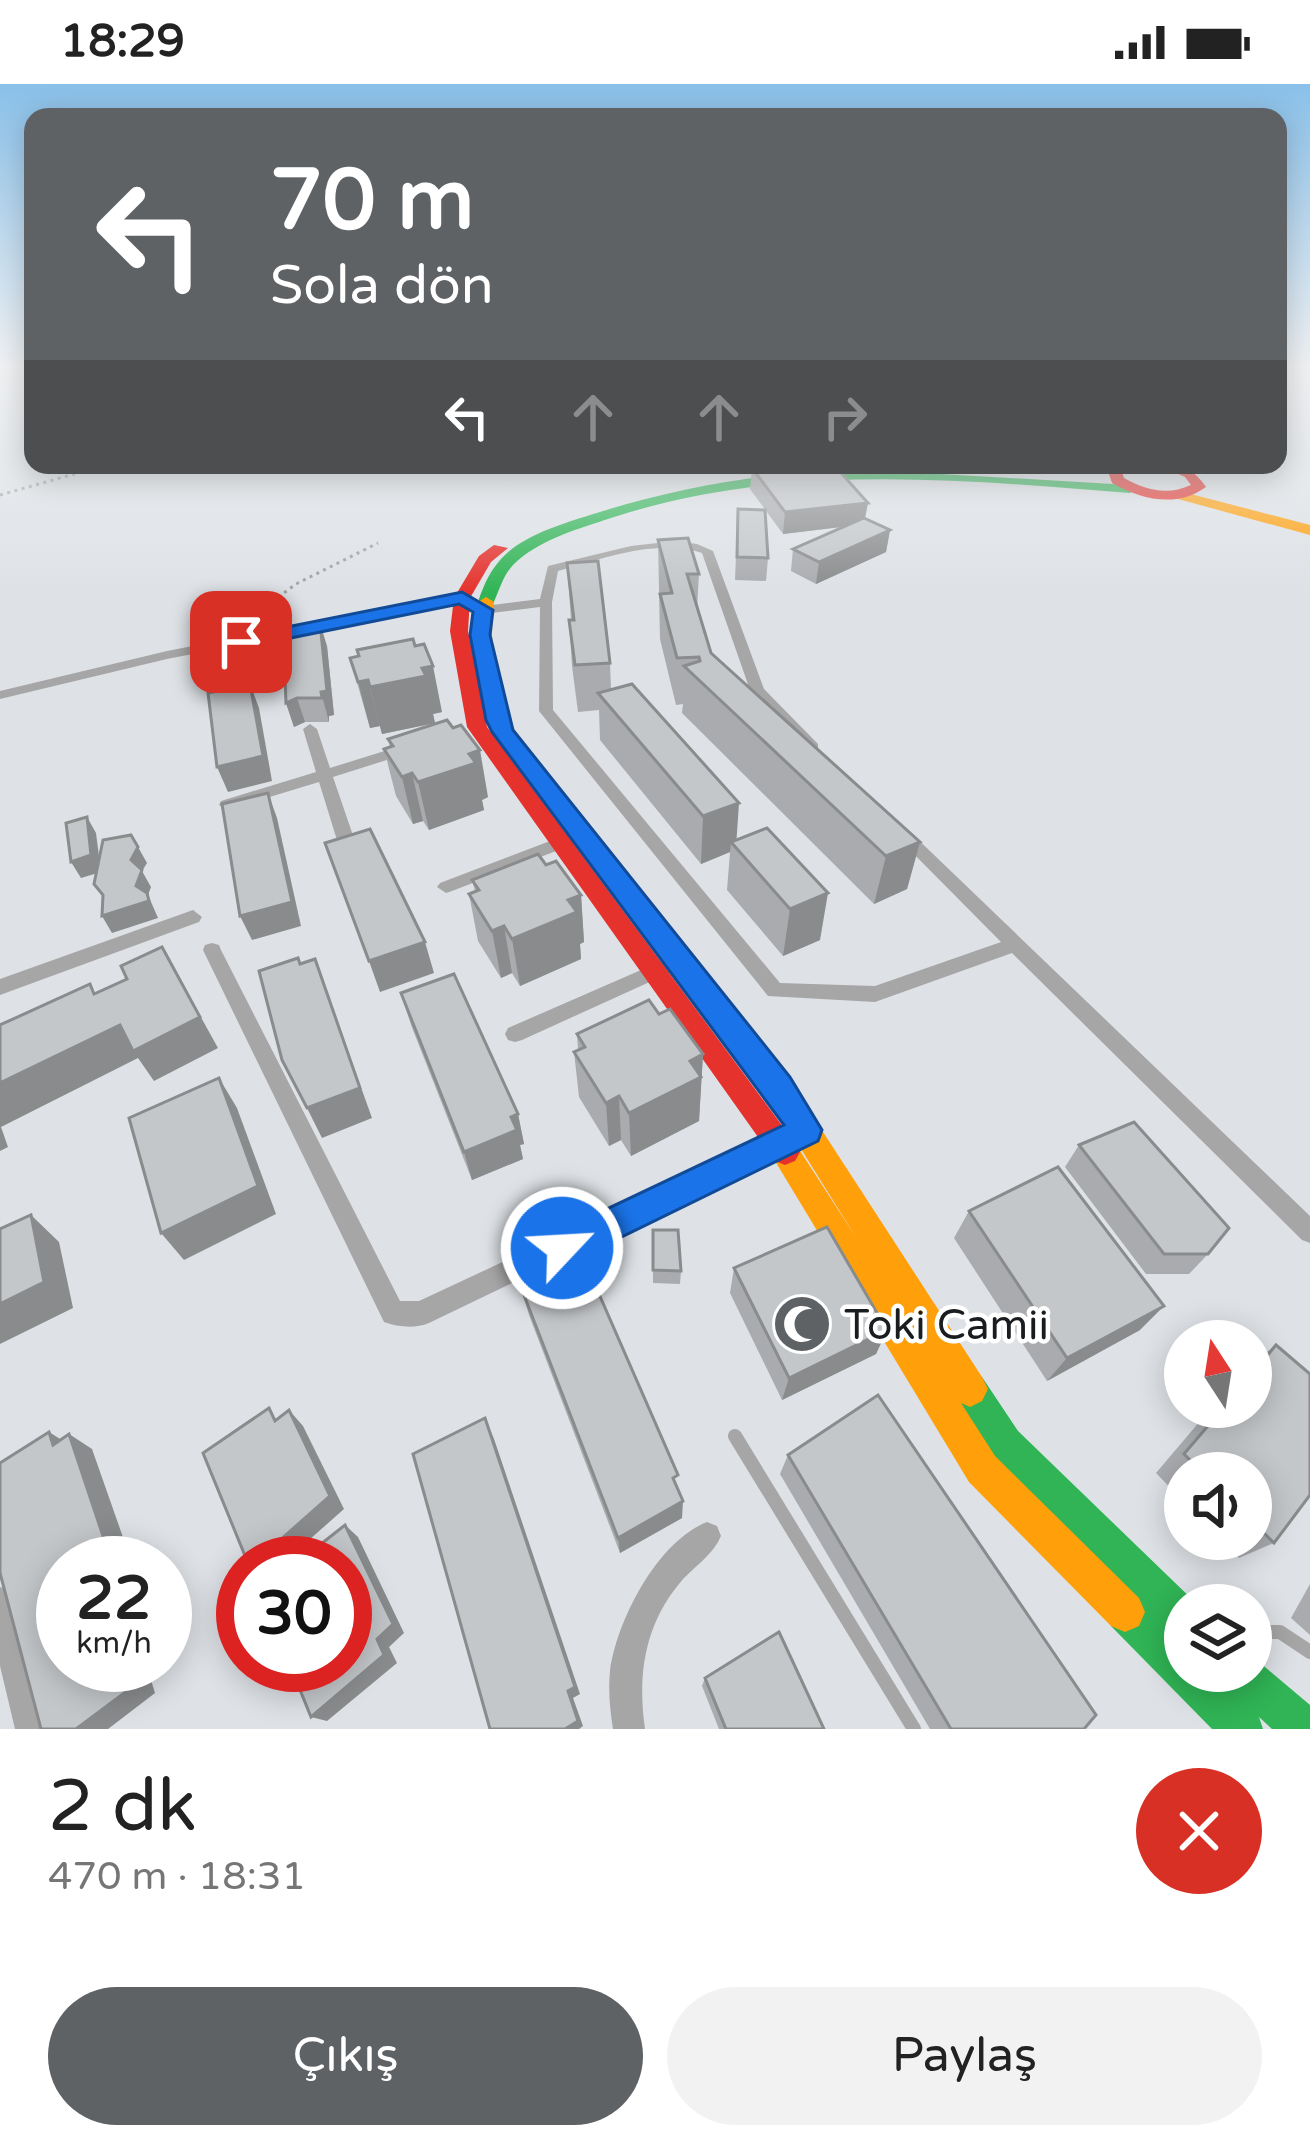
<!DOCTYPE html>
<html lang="tr">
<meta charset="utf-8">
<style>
:root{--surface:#fff;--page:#f2f2f2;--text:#222;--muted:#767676;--accent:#5f6265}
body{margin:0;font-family:"Varela Round",sans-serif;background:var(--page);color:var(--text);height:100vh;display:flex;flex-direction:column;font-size:45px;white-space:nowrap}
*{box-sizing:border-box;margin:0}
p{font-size:39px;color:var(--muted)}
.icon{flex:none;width:66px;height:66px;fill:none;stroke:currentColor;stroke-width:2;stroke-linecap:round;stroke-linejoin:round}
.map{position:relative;height:1645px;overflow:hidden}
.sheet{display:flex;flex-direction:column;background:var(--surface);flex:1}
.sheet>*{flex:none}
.top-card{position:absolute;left:24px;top:24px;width:1263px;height:366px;border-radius:24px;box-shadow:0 6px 30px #0003;background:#5f6265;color:#fff;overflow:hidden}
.needle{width:78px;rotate:348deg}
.controls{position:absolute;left:1164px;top:1236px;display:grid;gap:24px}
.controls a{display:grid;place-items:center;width:108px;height:108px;border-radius:50%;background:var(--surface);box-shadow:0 6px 30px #0003;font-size:60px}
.speed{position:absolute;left:36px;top:1452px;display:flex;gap:24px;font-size:60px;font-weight:700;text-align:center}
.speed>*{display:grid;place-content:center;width:156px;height:156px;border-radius:50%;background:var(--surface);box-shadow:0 6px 30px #0003;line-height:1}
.speed small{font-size:30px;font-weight:400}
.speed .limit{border:18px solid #d22;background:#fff;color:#111}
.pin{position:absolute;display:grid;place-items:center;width:102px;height:102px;color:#fff;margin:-51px;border-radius:24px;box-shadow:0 6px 18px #0006}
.me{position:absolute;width:132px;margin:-66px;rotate:65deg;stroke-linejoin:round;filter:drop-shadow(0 0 9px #0008)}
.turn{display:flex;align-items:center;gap:42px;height:252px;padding:0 48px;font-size:54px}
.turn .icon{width:156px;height:156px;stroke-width:2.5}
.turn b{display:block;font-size:84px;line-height:102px}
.lanes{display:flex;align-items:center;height:114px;padding:0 48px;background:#0003;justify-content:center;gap:60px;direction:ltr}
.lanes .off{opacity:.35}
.round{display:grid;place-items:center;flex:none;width:126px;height:126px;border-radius:63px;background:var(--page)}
.head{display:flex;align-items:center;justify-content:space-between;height:204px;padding:0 48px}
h1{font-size:72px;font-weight:600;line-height:90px}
.button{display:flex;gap:24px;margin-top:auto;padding:24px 48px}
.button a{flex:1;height:138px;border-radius:72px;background:var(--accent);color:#fff;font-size:48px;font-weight:600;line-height:138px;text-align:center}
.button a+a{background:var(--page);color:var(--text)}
.status{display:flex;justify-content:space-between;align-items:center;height:84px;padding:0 60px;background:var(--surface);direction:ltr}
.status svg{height:33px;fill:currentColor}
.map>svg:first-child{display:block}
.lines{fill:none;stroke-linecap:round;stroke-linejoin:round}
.path{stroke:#a2a2a3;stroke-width:3;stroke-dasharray:3 4.5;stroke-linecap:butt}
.lane{stroke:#a7a6a7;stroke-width:14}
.street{fill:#a7a6a7;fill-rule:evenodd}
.fast{fill:#30b455;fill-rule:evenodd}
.slow{fill:#ff9f0a;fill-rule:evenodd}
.jam{fill:#e5322d;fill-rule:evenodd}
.wall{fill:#a9abae}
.shaded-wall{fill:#898b8d}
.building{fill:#c4c7ca;stroke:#898b8d;stroke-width:3}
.route{fill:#1a73e8;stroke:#114b97;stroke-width:3}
.labels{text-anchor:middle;stroke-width:9;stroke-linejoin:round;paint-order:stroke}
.near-poi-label{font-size:42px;fill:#1a1d1f;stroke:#fff;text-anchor:start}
</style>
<div class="status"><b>18:29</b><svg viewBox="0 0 49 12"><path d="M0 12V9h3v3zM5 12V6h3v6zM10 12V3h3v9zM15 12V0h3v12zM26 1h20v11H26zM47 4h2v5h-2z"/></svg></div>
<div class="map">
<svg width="1310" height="1645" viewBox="0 0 1310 1645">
<rect width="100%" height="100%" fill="#dee2e6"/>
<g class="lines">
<!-- path -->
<g class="path">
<polyline points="0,411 106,381"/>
<polyline points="242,540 296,500 378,459"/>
</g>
<!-- lane -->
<g class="lane">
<polyline points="735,1352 914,1645"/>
<polyline points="1251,1548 1280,1548 1310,1568"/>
</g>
<!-- street -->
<g class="street">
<path d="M675 457 697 460 713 467 764 605 818 660V666H808L750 606 702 469C658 454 601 475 558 487L552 518 553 626 780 899 875 902 1001 858 893 749 895 745H907L1310 1132V1159L1302 1156 1012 869 875 918 768 912 539 627 540 523 483 530 460 518 167 575 0 615V607L167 567 462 510 485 522 540 515 548 482 631 462Z"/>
<polygon points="310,640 317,645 330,684 407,660 415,665 412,668 333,693 359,769 356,773 344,773 341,769 319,698 227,726 219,721 221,717 316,688 303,645"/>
<polygon points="571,749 577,751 579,755 577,759 452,807 446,809 437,803 440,799"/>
<polygon points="193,826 202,833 199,838 0,911 0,895"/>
<path d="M212 859 219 861 221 866 400 1217H419L781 1048 789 1045 797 1048 800 1055 797 1062 429 1239C415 1245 398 1243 384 1238L203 866 205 861Z"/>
<polygon points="680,869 687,871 689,876 687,881 522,956 515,958 508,956 505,950 508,944"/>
<path d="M707 1438 717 1442 721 1452C714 1469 697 1481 684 1494 645 1538 637 1589 645 1645H613C610 1626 608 1607 610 1587 617 1536 657 1458 707 1438Z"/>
<polygon points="0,1503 11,1507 15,1518 47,1645 15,1645 0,1582"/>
</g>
<!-- fast -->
<g class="fast">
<path d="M855 385 1130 401 1137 405 1130 409C954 395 782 378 611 434 578 445 538 456 513 481 502 493 499 508 492 522L478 518C484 500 491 484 506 470 528 450 562 440 590 431 678 403 763 389 855 385Z"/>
<polygon points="970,1287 982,1293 1018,1347 1198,1521 1185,1521 1185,1587 1214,1587 1218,1591 1216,1587 1251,1587 1252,1572 1310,1621 1310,1645 1272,1645 1259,1633 1263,1645 1212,1645 1111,1542 1105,1528 1111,1514 1129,1509 992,1373 952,1305 958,1293"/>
</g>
<!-- slow -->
<g class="slow">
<polygon points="1183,408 1310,441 1310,451 1178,415 1176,412"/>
<path d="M486 513 494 518C489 562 493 606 513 646L788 994 982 1293 988 1305 982 1317 970 1323 961 1319 995 1372 1139 1514 1145 1528 1139 1542 1125 1548 1111 1542 969 1398 775 1077 770 1068 775 1059 785 1055 795 1059 857 1155 768 1012 494 648C474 607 471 563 478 518Z"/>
</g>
<!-- jam -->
<g class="jam">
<path d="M1114 381H1130L1122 388 1124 394C1146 406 1167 412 1191 401L1185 393 1159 381C1182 381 1193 384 1206 403 1177 424 1142 416 1112 399L1108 387Z"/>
<polygon points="494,461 508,464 491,478 470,514 468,547 487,643 795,1059 800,1068 795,1077 785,1081 775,1077 467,643 450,547 454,514 479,472"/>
</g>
</g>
<!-- wall -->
<g class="wall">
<polygon points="752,384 890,446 886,468 816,500 791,487 793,465 843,443 783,450 750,405"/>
<polygon points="738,425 768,474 766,497 735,496"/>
<polygon points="658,456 699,490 697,524 711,569 920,758 907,805 874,820 682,629 683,620 676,621 660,555"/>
<polygon points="567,479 610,579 611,605 820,856 783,872 727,806 730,768 701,780 600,656 599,626 578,628 572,582 569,536 571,536"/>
<polygon points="327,562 334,631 329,632 329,638 305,638 294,643 286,619"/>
<polygon points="350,574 442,628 433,630 435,639 382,650 380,642 370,644"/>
<polygon points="388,655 488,713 482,716 484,726 429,746 423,737 413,740 396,712 384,665 390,663"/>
<polygon points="546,781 581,811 584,858 580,860 581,875 520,902 512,889 501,894 478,857 469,810 475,807 472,796"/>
<polygon points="401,909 518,1030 524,1060 520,1061 523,1075 472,1096 411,941"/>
<polygon points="659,930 703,970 699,1037 631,1072 621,1056 609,1062 579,1013 574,968 578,966 577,950"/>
<polygon points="1079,1061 1208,1170 1189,1190 1146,1190 1065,1083"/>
<polygon points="969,1127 1140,1246 1047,1297 954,1154"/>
<polygon points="653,1146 681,1187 680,1200 653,1199"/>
<polygon points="734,1184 887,1246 876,1270 782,1316 730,1209"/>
<polygon points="522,1206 678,1404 682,1434 620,1469 529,1231"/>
<polygon points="1276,1261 1274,1459 1239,1474 1221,1455 1251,1455 1251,1389 1185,1389 1185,1419 1156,1389 1212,1323 1251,1323 1251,1280"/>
<polygon points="788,1371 1084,1645 930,1645 780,1390"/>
<polygon points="1310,1500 1310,1551 1291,1534"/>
<polygon points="705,1594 824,1645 719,1645 702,1602"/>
</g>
<!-- shaded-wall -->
<g class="shaded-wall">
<polygon points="868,419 864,440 783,450 785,428"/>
<polygon points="890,446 886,468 816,500 819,478"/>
<polygon points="320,539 327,562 334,631 329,632 329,638 321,608"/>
<polygon points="433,582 442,628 433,630 435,639 382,650 370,603"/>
<polygon points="368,596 380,642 370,644 358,598"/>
<polygon points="250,600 259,624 272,697 228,708 217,683"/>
<polygon points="297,614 305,638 294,643 286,619"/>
<polygon points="480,666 488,713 482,716 484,726 429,746 418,698 469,670"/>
<polygon points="412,689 423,737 413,740 402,693"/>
<polygon points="268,709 277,734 301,842 252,856 240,832"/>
<polygon points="739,719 736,763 731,758 730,768 701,780 703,732"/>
<polygon points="87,733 96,749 101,788 81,794 71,778"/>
<polygon points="920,758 907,805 874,820 886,772"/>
<polygon points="138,763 147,779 142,787 151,803 148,811 158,834 112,849 102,832 136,802 131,776"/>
<polygon points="828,809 820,856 783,872 790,825"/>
<polygon points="581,811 584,858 580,860 581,875 520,902 512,855 568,816"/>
<polygon points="504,842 512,889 501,894 492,847"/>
<polygon points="425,858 434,889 380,908 369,877"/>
<polygon points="162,863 218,964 154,997 138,974 1,1043 8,1063 0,1067 0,999 120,941"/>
<polygon points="315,875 372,1034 322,1054 307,1024"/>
<polygon points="703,970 699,1037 631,1072 629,1029 690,977"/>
<polygon points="219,994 237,1024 276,1130 184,1176 161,1149"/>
<polygon points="619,1012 621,1056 609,1062 606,1019"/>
<polygon points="518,1030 524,1060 520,1061 523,1075 472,1096 464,1068"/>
<polygon points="31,1131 59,1158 73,1224 0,1260 0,1220"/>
<polygon points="1164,1222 1140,1246 1047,1297 1067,1274"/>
<polygon points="887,1246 876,1270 782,1316 789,1294"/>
<polygon points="289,1326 303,1342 344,1425 283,1479 254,1479"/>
<polygon points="485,1334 494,1355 580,1610 573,1614 583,1642 579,1645 565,1645"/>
<polygon points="49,1348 73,1363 53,1361"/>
<polygon points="69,1350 92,1365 132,1479 112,1479"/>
<polygon points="683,1417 682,1434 620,1469 618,1454"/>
<polygon points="345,1441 358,1453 404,1549 389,1563 397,1579 327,1637 311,1633 377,1555"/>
<polygon points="132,1581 163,1581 150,1593 155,1609 108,1645 76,1645"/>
</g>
<!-- building -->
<g class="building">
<polygon points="790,381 834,381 868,419 785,428 752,384"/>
<polygon points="738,425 765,426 768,474 737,473"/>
<polygon points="864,434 890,446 819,478 793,465"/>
<polygon points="688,454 699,490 687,490 711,569 920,758 886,772 684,582 700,577 699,573 677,574 660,510 672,509 658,456"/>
<polygon points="598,477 610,579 575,581 569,536 574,536 567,479"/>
<polygon points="320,539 327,607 321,608 322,614 297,614 286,619 283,544"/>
<polygon points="413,555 415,562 424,560 433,582 422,584 426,592 370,603 368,596 358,598 350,574 359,572 357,566"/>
<polygon points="250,600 263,672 217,683 208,609"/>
<polygon points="632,600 739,719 703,732 598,609"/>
<polygon points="447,636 453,644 461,641 480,666 469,670 476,679 418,698 412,689 402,693 384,665 393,662 388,655"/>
<polygon points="268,709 292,818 240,832 222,720"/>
<polygon points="87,733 91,771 71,778 66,739"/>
<polygon points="767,744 828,809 790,825 731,758"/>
<polygon points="370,745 425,858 369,877 325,759"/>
<polygon points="131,751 138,763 131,776 142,786 136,802 147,809 149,817 102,832 103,811 94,800 103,756"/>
<polygon points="538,770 546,781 556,777 581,811 568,816 577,828 512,855 504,842 492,847 469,810 479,806 472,796"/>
<polygon points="162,863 200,933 133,967 120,941 0,999 0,941 90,900 94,910 127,895 121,882"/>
<polygon points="298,874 300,880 315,875 360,1004 307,1024 282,976 259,887"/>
<polygon points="454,890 518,1030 511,1033 517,1046 464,1068 401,909"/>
<polygon points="649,916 659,930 670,925 703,970 690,977 701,993 629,1029 619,1012 606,1019 574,968 585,963 577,950"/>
<polygon points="219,994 258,1102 161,1149 129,1034"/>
<polygon points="1134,1038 1229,1144 1208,1170 1164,1170 1079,1061"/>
<polygon points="1058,1083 1164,1222 1067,1274 969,1127"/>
<polygon points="31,1131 44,1198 0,1220 0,1145"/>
<polygon points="827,1143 887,1246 789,1294 734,1184"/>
<polygon points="653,1146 678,1146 681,1187 653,1186"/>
<polygon points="585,1178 678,1391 673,1394 683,1417 618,1454 522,1206"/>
<polygon points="1276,1261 1310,1290 1310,1411 1274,1459 1251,1436 1251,1389 1203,1389 1184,1370 1224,1323 1251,1323 1251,1291"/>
<polygon points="878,1311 1096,1631 1084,1645 951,1645 788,1371"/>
<polygon points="269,1324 275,1337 289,1326 330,1412 254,1479 248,1479 203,1369"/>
<polygon points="485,1334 575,1603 568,1607 578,1637 565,1645 490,1645 413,1370"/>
<polygon points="49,1348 53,1361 69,1350 112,1479 63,1479 63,1581 132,1581 125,1586 131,1604 76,1645 41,1645 0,1489 0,1379"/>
<polygon points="345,1441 393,1540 377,1555 384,1571 311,1633 290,1581 345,1581 345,1479 297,1479"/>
<polygon points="779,1548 824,1645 726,1645 705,1594"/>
</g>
<!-- sky -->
<linearGradient id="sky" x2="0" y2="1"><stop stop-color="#89c0e9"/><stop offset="0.55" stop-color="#f0f2f4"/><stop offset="1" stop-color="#f0f2f4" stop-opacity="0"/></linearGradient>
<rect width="1310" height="510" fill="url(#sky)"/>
<!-- route -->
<polygon class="route" points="462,508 493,526 490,551 513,646 790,993 822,1046 818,1057 562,1182 550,1177 544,1164 550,1152 784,1041 492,648 486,636 470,551 473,528 459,520 241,564 231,558 241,552"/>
<!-- icons -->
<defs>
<g id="mosque-disc" transform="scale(3)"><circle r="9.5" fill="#5f6265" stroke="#fff"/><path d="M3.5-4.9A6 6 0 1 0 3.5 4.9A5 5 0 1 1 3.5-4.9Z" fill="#fff"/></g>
</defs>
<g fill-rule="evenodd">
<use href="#mosque-disc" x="802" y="1240"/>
</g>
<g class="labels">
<!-- near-poi labels -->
<g class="near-poi-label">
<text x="844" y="1255">Toki Camii</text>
</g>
</g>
</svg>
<div class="controls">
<a><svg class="needle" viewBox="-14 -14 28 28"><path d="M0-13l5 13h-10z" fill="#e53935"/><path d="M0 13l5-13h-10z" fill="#767676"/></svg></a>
<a><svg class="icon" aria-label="sound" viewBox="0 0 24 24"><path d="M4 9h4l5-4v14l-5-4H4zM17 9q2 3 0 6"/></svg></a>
<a><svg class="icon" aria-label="layers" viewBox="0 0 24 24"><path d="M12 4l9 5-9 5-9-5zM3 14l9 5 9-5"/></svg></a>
</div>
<div class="speed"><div>22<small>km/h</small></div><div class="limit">30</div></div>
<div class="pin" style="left:241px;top:558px;background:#d93025"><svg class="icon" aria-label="arrive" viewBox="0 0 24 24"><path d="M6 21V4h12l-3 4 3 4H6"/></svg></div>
<svg class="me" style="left:562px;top:1164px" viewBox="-20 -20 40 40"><circle r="17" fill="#1a73e8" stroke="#fff" stroke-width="3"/><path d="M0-11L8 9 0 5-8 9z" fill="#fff"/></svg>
<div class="top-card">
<div class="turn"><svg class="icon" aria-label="left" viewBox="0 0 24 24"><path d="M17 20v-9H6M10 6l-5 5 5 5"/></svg><div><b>70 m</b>Sola dön</div></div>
<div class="lanes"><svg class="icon" aria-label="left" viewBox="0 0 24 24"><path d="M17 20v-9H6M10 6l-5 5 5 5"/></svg><svg class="icon off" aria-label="ahead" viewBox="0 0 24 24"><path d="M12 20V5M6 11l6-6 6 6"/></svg><svg class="icon off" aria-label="ahead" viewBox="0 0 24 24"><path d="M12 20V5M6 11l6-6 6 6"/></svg><svg class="icon off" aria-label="right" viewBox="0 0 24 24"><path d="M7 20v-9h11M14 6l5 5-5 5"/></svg></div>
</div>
</div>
<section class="sheet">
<div class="head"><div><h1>2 dk</h1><p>470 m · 18:31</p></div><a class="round" style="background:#d93025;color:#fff"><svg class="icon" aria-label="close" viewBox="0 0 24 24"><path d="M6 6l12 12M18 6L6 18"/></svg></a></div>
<div class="button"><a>Çıkış</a><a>Paylaş</a></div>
</section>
